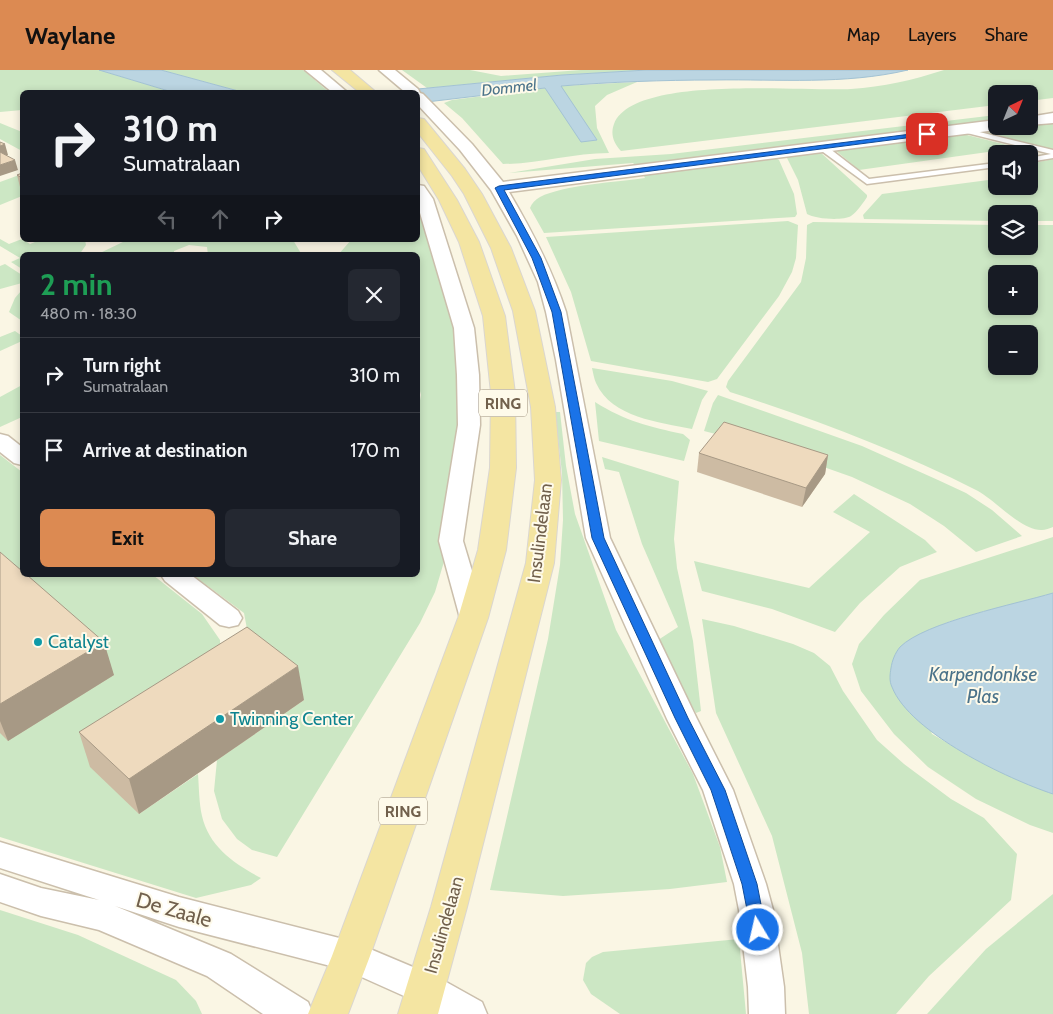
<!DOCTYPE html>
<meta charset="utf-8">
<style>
:root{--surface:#171b24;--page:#242831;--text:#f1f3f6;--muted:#9ea1a6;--line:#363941;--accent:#dc8a52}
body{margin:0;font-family:Cabin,sans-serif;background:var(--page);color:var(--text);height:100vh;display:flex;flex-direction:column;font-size:19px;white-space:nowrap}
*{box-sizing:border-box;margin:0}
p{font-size:16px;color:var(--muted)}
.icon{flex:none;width:28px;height:28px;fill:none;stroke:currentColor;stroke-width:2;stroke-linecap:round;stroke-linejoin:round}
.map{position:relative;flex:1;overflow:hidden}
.sheet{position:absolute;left:20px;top:182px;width:400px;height:325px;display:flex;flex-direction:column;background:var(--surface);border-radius:8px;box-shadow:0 2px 8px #0003}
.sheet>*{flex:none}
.guide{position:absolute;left:20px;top:20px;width:400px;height:152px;border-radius:8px;box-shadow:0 2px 8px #0003;background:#171b24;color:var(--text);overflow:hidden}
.needle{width:32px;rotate:43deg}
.tools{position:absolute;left:988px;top:15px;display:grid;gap:10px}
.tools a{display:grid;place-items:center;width:50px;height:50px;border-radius:8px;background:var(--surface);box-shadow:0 2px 8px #0003;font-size:25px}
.pin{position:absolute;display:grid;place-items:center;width:42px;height:42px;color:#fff;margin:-21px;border-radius:10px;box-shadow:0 2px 8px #0006}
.me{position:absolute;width:55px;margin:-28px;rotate:351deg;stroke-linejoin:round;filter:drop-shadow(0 0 4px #0008)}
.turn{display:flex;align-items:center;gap:18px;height:105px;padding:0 20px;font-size:22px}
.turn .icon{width:65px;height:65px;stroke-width:2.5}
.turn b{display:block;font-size:35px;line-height:42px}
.lanes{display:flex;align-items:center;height:48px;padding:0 20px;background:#0003;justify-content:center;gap:25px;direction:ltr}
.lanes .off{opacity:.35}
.round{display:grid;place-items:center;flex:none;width:52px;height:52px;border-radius:8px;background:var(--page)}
.overview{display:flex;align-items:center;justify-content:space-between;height:85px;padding:0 20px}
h1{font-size:30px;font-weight:800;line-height:38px;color:#1e9e55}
.button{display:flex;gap:10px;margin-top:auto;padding:10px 20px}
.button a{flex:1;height:58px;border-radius:8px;background:var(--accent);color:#111;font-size:20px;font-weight:800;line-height:58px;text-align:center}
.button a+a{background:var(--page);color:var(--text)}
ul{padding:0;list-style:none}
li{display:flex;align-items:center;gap:15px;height:75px;padding:0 20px;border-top:1px solid var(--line)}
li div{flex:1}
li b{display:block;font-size:19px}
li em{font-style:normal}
header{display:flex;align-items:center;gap:30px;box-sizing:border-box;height:70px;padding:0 25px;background:var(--accent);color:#111}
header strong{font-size:24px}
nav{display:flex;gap:28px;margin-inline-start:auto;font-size:18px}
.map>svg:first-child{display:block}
.green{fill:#cce7c4;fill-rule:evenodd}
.water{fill:#bbd5e2;stroke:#a2c2d3}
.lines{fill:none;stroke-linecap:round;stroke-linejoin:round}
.service-casing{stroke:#cbbfac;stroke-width:3}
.minor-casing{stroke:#cbbfac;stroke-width:3}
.primary-casing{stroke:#dad6d0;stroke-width:2}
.service{fill:#fff;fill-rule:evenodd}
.minor{fill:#fff;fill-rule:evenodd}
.primary{fill:#f4e5a2;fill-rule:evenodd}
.wall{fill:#cdbba3}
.shaded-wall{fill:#a79985}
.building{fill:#eedabe;stroke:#a79985}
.route{fill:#1a73e8;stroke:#114b97}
.culture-dot{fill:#0f9aa8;stroke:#fefaea;stroke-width:2}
.labels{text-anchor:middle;stroke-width:4;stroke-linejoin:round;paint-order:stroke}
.far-water-label{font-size:16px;font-style:italic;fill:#4b738a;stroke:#fefaea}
.shield{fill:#fefaea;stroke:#9b8e7b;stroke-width:1}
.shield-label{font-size:16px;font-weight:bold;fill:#71604c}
.street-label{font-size:18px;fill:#71604c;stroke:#fefaea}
.culture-label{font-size:18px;fill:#0d838f;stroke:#fefaea;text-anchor:start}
.water-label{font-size:19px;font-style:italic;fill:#4b738a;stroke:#fefaea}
.near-street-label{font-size:21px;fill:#71604c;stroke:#fefaea}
</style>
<header>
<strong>Waylane</strong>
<nav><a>Map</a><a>Layers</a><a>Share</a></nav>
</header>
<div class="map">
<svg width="1053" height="944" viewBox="0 0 1053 944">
<rect width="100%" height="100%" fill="#faf6e4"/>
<!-- green -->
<g class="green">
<polygon points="0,0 99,0 172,22 22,22 22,40 0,42"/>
<polygon points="161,0 303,0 329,22 242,22"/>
<polygon points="402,0 470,0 501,6 581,0 647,0 562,5 427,18"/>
<path d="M944 0H1053V28L1029 31V24H996V35L621 81C614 73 610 65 614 54 633 4 803 22 851 19 883 17 913 10 944 0Z"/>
<path d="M637 12 607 25 595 36 597 58 609 83C573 83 539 94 503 94L462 48 444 33 452 30 545 18 581 71 597 70 560 16Z"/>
<polygon points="996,45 996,50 635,95 633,93 509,103 595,89 671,84"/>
<polygon points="1053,52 1053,80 982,61"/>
<polygon points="0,53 22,62 22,81 0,69"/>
<polygon points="963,64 1031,81 1031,86 1029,87 1029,84 1000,84 995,81 859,100 835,80"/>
<path d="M820 82 867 125V127C863 133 857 142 851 146 843 151 815 149 807 144L798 110 786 86Z"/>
<path d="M775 88 779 90 794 124 797 144 795 147 544 163 530 138C532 133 535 130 540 127 563 115 618 112 645 108L643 104Z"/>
<polygon points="1053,89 1053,151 1029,151 1029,144 996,144 996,151 864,149 863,145 882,124 996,109 996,116 1029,116 1029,94"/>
<polygon points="22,104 22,126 0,135 0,112"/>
<polygon points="418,142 449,196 468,313 451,468 435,522 420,553 277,787 252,780 237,769 222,749 214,721 217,690 304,630 253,591 244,543 193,505 418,505 418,340 421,325 418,313 418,185 338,185 351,170 418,170"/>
<polygon points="788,151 798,155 796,188 792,202 779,226 717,309 708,312 591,291 571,222 546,167"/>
<path d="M813 152 996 155V176H1029V155H1053V457C1050 458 1045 460 1042 460 1022 461 996 431 978 421 897 380 816 350 730 322L726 317 728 311 801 212 806 188 807 155ZM996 204H1029V236H996ZM996 264H1029V296H996Z"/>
<polygon points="0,169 9,174 22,169 30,174 40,170 85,170 86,175 79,185 22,185 22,199 11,192 20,188 0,176"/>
<polygon points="127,170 293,170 302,185 208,185 207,177 189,175 174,181 174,185 96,185"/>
<polygon points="5,194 22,205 22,213 0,219 0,196"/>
<polygon points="21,221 22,222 22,251 9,242 15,228"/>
<polygon points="15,261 22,266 22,271 0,281 0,267"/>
<path d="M592 298 672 311 708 321 702 330 692 359C659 352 612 348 596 313 594 309 593 302 592 298Z"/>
<polygon points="22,315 22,347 0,357 0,327"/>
<polygon points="718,325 862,376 938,410 966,423 992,440 1022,466 976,482 944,456 910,434 852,407 770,378 704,361 713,333"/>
<path d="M595 332C625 351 650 357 683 364L690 370 684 391 599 371Z"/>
<polygon points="555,342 560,342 566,396 575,444 616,560 693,704 720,777 727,812 670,819 563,826 490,820 548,569 560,495 563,450 562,403"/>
<path d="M0 385 22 402V505H153L202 544 220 570 221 591 139 744 198 704C199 717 199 733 202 746 209 777 235 794 261 808L251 815 196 828 0 767Z"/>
<polygon points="602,387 679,411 674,469 677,498 693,571 701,641 696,643 655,572 678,557 642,474 619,402 605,399"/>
<polygon points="854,424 925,470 937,482 900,497 860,533 835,562 772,539 702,521 694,491 809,518 870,462 833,442"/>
<path d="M1053 467V523C1003 539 942 545 899 578L932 664 980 692 1053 724V763L1030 755 976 729 928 697 894 664 861 621 852 594 859 574 884 545 920 510Z"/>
<polygon points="702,549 734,556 793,574 814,583 830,596 843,621 877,670 904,694 951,729 984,748 1017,784 1011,830 929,906 896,944 809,944 802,883 772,766 716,643"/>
<polygon points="1053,824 1053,944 927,944 986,879"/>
<polygon points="0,840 78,865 176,910 196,931 202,944 0,944"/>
<polygon points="739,869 746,944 620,944 591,924 583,910 586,893 592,887 603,882"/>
</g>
<!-- water -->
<g class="water">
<polygon points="99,0 161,0 242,22 172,22"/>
<path d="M647 0H908C844 15 779 9 714 10 663 10 611 12 561 16L597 70 581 72 545 18 418 33V22H387L562 5Z"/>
<path d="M1053 523V724C1008 709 910 663 892 617 889 611 890 604 891 598 892 591 895 583 900 577 925 552 1016 534 1053 523Z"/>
</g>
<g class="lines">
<!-- service casing -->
<g class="service-casing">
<g id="service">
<polygon points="959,57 1053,80 1053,88 1029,92 1029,88 1051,84 959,61"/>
<polygon points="819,75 825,75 869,109 996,93 996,97 867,114 819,79"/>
</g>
</g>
<!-- minor casing -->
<g class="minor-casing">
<g id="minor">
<polygon points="305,0 321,0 347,22 332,22"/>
<path d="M379 0H395L418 19 420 23 423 24 472 74 503 112 996 50V56H1003L996 60 509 122C532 161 552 199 566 242L610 468 697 649 733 720 766 814 773 840 784 917 785 944H749L748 917 739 840 734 814 703 720 667 649 586 468 556 290 546 242 538 212 517 166 491 120 460 80 418 35V22H405Z"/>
<polygon points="1053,43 1053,53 1029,55 1029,47"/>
<polygon points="418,115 424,116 433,129 474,258 479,305 480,355 463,471 486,548 482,555 473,557 464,555 460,548 439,471 458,355 457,305 454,258 418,136"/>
<polygon points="0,364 8,366 22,377 22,395 14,393 0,382"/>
<polygon points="161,505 191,505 238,541 242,548 238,555 229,557 220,555 165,511"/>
<polygon points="0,772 179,827 351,871 439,908 482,932 487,944 436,944 413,930 346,900 179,857 115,836 231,884 308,932 313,944 263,944 207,906 99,860 41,846 0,832 0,804 41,818 99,830 0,798"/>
</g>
</g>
<!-- primary casing -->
<g class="primary-casing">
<g id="primary">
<polygon points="332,0 350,0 376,22 359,22"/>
<polygon points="418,48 424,49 465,99 482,124 511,178 535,241 555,337 561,410 554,493 467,837 438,944 398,944 431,837 526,493 535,410 531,337 513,241 491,178 464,124 452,106 418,63"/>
<polygon points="418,78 424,79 457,130 479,172 505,246 515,323 516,398 506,480 488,548 370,886 348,944 308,944 332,886 458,548 478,480 490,398 491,323 483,246 459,172 439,130 418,96"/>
</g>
</g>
<!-- service -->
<use href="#service" class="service"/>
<!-- minor -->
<use href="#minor" class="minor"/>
<!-- primary -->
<use href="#primary" class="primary"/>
</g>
<!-- wall -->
<g class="wall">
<polygon points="22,103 22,125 17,105"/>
<polygon points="699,383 828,385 825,404 802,437 697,402"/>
<polygon points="0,482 114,605 8,671 0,663"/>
<polygon points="304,630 139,744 90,697 79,662"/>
</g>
<!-- shaded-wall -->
<g class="shaded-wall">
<polygon points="5,74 8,85 0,88 0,76"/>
<polygon points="15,90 18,100 0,106 0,95"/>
<polygon points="828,385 825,404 802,437 806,418"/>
<polygon points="104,572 114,605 8,671 0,651 0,634"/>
<polygon points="298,596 304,630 139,744 129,709"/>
</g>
<!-- building -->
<g class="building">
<polygon points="0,72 5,74 0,76"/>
<polygon points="0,82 15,90 0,95"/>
<polygon points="22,103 22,108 17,105"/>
<polygon points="724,352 828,385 806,418 699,383"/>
<polygon points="0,482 22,501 22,505 27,505 104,572 0,634"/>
<polygon points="247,557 298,596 129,709 79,662"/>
</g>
<!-- route -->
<polygon class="route" points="927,62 929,62 929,65 504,120 541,188 561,242 604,468 688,648 725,720 757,814 766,860 764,864 758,866 753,864 751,860 742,814 711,720 675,648 592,468 552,242 532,188 495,118 499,116"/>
<!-- markers -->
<g class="culture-dot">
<circle cx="38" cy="572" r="5"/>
<circle cx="220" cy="649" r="5"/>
</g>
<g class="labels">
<!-- far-water labels -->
<g class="far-water-label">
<text transform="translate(509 17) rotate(-6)" y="6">Dommel</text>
</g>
<!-- shield labels -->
<g class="shield">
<rect x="479" y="319.5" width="48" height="27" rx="4"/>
<rect x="379" y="727.5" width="48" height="27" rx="4"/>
</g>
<g class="shield-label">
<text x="503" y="339">RING</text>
<text x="403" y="747">RING</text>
</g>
<!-- street labels -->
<g class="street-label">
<text transform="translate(540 463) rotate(-83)" y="6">Insulindelaan</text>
<text transform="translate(444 855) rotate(-74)" y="6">Insulindelaan</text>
</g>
<!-- culture labels -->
<g class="culture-label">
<text x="48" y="578">Catalyst</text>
<text x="230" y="655">Twinning Center</text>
</g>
<!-- water labels -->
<g class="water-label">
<text x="983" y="611">Karpendonkse<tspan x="983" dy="22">Plas</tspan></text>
</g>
<!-- near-street labels -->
<g class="near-street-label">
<text transform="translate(174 840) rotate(16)" y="7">De Zaale</text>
</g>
</g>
</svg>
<div class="tools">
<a><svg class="needle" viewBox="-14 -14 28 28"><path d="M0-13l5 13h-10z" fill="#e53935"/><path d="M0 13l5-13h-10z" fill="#9ea1a6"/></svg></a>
<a><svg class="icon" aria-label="sound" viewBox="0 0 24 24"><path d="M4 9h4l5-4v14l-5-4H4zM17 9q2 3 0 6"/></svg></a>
<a><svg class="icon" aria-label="layers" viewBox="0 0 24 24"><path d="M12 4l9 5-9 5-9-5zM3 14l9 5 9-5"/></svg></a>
<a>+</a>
<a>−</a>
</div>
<div class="pin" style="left:927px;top:64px;background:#d93025"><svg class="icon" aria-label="arrive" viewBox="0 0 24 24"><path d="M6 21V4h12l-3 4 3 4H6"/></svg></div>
<svg class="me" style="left:758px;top:860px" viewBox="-20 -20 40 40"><circle r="17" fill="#1a73e8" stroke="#fff" stroke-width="3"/><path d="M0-11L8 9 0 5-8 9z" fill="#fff"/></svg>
<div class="guide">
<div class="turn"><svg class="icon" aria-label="right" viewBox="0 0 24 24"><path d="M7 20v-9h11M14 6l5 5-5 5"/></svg><div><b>310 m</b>Sumatralaan</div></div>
<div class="lanes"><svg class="icon off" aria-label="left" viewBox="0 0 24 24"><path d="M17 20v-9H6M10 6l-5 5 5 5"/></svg><svg class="icon off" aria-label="ahead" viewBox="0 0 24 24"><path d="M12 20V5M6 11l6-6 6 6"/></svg><svg class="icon" aria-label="right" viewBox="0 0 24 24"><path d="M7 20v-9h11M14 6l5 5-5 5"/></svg></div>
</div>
<section class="sheet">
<div class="overview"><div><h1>2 min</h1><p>480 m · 18:30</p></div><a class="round"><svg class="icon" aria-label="close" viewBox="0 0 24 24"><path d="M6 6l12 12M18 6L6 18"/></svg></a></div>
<ul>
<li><svg class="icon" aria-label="right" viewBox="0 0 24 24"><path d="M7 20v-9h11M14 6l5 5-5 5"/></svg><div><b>Turn right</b><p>Sumatralaan</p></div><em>310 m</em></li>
<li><svg class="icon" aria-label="arrive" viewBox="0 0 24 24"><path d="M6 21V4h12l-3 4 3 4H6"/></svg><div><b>Arrive at destination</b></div><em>170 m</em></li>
</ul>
<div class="button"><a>Exit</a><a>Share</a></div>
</section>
</div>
